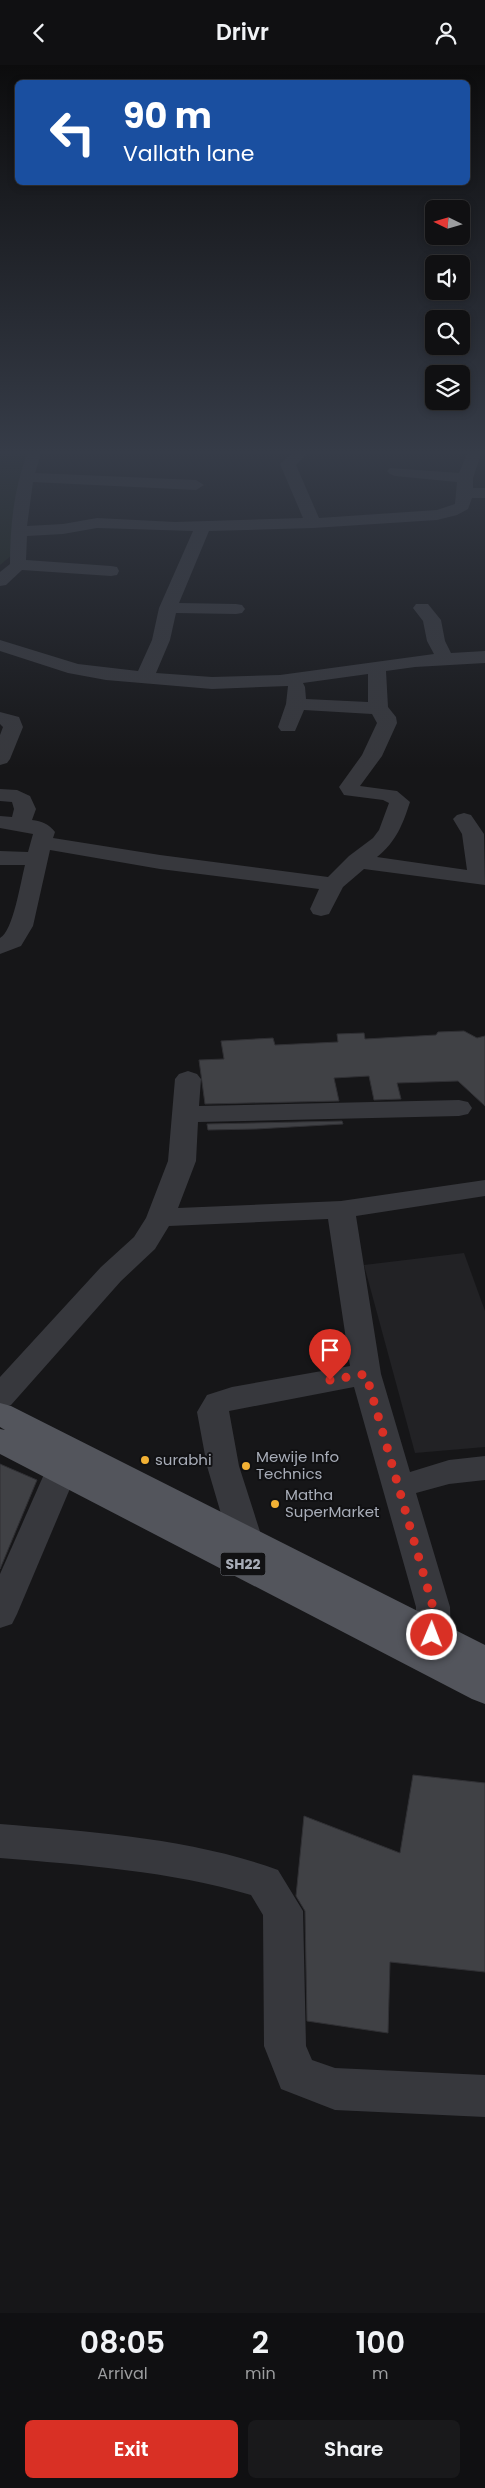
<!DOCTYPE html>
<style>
:root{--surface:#101012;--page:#19191b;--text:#f1f3f6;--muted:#9c9d9f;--line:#303032;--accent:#d93025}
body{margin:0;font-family:Poppins,sans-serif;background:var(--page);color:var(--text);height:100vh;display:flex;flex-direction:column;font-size:19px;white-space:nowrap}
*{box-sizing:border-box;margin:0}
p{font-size:16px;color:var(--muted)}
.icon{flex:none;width:28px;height:28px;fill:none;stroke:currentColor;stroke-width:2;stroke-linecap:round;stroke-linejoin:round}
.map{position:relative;height:2248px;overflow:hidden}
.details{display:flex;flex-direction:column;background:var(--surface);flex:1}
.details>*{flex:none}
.hud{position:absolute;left:15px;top:15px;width:455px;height:105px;border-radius:8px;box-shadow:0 2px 8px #0003,0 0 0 1px var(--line);background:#1a4fa0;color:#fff;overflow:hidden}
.needle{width:32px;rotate:275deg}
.buttons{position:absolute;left:425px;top:135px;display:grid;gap:10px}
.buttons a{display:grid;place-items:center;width:45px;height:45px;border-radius:8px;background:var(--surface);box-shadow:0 2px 8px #0003,0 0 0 1px var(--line);font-size:25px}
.pin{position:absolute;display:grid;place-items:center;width:42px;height:42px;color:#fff;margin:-51px -21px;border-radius:50% 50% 50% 0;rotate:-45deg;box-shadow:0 0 5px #0007}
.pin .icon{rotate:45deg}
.me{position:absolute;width:55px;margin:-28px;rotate:1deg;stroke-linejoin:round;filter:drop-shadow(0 0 4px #0008)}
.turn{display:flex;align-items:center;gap:18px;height:105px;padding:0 25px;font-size:22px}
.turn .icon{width:65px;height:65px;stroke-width:2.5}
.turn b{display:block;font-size:35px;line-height:42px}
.eta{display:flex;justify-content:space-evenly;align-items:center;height:85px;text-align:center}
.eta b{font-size:30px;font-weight:600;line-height:35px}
.action{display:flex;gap:10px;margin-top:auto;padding:10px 25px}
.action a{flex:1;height:58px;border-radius:8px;background:var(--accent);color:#fff;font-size:20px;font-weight:600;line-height:58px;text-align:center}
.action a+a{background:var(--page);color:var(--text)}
header{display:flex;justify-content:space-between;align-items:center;height:65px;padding:0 25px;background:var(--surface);font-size:22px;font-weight:600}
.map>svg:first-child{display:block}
.built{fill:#222225}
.green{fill:#1e261f}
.building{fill:#404145;stroke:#303034}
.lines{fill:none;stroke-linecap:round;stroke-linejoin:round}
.minor{fill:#37383d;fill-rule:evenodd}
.major{fill:#53555c;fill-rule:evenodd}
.route{stroke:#d93025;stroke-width:9;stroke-dasharray:0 16.2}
.poi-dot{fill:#f2b134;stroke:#111113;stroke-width:2}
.labels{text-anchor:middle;stroke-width:4;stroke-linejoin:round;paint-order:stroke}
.shield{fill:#111113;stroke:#7b7e86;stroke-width:1}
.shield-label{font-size:14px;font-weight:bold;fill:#a8adb8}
.poi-label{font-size:15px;fill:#a8adb8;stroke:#111113;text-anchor:start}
</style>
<header><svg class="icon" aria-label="back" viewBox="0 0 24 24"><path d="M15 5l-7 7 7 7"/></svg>Drivr<svg class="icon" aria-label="person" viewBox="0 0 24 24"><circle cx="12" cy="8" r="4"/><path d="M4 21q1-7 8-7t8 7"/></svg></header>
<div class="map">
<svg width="485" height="2248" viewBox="0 0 485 2248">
<rect width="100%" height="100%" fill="#161618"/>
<!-- built -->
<polygon class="built" points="464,1188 485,1246 485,1382 415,1388 364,1200"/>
<!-- green -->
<polygon class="green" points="0,389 31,389 20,419 12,490 0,500"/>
<!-- building -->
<g class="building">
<polygon points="464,966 477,973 485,971 485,1041 458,1016 397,1018 401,1034 374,1035 369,1011 334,1013 339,1036 205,1039 199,995 224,994 221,976 273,973 275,980 338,977 337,969 364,968 365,974 436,970 438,967"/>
<polygon points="342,1056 343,1059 256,1064 208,1065 207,1059"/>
<polygon points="0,1399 37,1415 0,1504"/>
<polygon points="413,1710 485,1718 485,1907 390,1897 388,1968 307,1956 305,1846 296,1831 304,1751 400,1788"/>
</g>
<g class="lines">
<!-- minor -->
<g class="minor">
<path d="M27 389H41L35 408 196 415 204 420 196 425 33 417 27 461 63 459 97 453 175 457 303 453 280 399 291 389H307L296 400 319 453 437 445 455 439 457 417 395 411 390 409 387 406 390 403 459 408 467 389H481L473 413V423H485V433H472L468 444 457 450 437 455 313 463 209 466 179 538 236 539 242 540 245 544 242 548 236 549 176 548 170 575 156 608 212 612 280 610 434 589 427 576 423 556 413 543 416 539H428L441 555 445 576 451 588 485 586V598L415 602 386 606 388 642 396 652 397 658 382 691 360 721 397 726 410 737C403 759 396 777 377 792L467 805 462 769 453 754 457 750 464 748 471 750 484 769 485 820 364 804 343 822 329 849 321 851 313 849 310 844 319 824 160 804 50 785 33 861 21 881 0 889V873C13 867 21 815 25 800H0V786L28 787 33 769 0 763V751L12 752 14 744 12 737 0 736V724L17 725 30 731 36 744 32 755C42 756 49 759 55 767L53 773 160 790 328 812 349 791 373 773 379 765 389 738 383 735 344 730 339 722 362 690 377 658 372 649 304 645 295 666H281L278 662 286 639 288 621 212 624 106 615 68 608 0 586V575L78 599 138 606 152 575 159 543 193 466 97 463 63 469 27 471 26 495 111 501 117 502 119 506 117 510 111 511 22 505 6 520 0 521V507L10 499C10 460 14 424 27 389ZM368 609V637L306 634 305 622 303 618Z"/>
<polygon points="0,647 19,652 23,662 10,694 7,698 0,700 0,670 3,662 0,659"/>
<polygon points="188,1006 197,1009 201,1014 199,1041 459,1035 468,1037 472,1043 468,1049 459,1051 198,1057 196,1096 178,1143 341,1136 485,1115 485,1131 356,1151 381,1309 410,1407 449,1395 485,1391 485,1415 449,1419 416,1428 450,1542 451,1570 445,1580 433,1584 421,1580 415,1570 416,1542 354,1322 229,1346 239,1401 263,1476 258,1485 246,1489 234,1485 229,1476 207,1401 197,1347 207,1330 232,1322 350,1301 328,1154 169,1161 155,1184 121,1216 11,1340 0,1343 0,1312 101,1202 134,1172 146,1153 168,1096 175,1014 179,1009"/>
<polygon points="61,1395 72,1399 77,1407 17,1549 12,1559 0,1563 0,1509 45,1407 50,1399"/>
<path d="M0 1759C93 1767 190 1773 278 1805L303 1846 306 1981 312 1995 335 2003 485 2010V2052L335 2045 281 2024 264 1981 263 1850 251 1830C170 1806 83 1800 0 1793Z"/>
</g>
<!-- major -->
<polygon class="major" points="0,1338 11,1341 485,1580 485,1639 472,1634 0,1389 0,1364 5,1365 0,1362"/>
</g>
<!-- sky -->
<linearGradient id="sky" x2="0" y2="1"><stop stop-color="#0c0c0d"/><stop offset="0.55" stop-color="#363c48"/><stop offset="1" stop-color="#363c48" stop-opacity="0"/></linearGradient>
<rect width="485" height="704" fill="url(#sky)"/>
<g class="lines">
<!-- route -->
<polyline class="route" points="330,1315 366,1309 433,1542 432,1570"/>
</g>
<!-- markers -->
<g class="poi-dot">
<circle cx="145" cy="1395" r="5"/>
<circle cx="246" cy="1401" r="5"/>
<circle cx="275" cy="1439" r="5"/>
</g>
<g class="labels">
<!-- shield labels -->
<rect class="shield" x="220.5" y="1487.5" width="45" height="23" rx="4"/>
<g class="shield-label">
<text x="243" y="1504">SH22</text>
</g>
<!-- poi labels -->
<g class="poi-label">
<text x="256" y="1397">Mewije Info<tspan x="256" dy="17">Technics</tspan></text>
<text x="155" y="1400">surabhi</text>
<text x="285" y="1435">Matha<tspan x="285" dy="17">SuperMarket</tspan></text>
</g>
</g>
</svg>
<div class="buttons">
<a><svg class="needle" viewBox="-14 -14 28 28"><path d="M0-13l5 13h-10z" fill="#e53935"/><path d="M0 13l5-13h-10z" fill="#9c9d9f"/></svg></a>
<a><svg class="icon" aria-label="sound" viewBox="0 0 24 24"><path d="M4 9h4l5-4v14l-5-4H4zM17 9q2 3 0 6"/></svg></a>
<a><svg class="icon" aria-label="search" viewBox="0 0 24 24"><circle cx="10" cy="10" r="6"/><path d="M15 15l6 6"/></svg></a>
<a><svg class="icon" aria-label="layers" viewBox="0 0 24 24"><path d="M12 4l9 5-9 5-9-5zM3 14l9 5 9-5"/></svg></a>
</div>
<div class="pin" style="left:330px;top:1315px;background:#d93025"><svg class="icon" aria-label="arrive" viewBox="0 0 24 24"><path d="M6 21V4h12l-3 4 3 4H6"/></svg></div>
<svg class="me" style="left:432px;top:1570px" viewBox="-20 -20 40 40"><circle r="17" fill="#d93025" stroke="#fff" stroke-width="3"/><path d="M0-11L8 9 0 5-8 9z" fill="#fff"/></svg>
<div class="hud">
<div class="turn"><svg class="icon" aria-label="left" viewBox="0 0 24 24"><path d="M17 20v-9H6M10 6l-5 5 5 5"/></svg><div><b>90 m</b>Vallath lane</div></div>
</div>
</div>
<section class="details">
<div class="eta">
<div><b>08:05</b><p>Arrival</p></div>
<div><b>2</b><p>min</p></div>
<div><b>100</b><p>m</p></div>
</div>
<div class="action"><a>Exit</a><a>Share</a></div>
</section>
